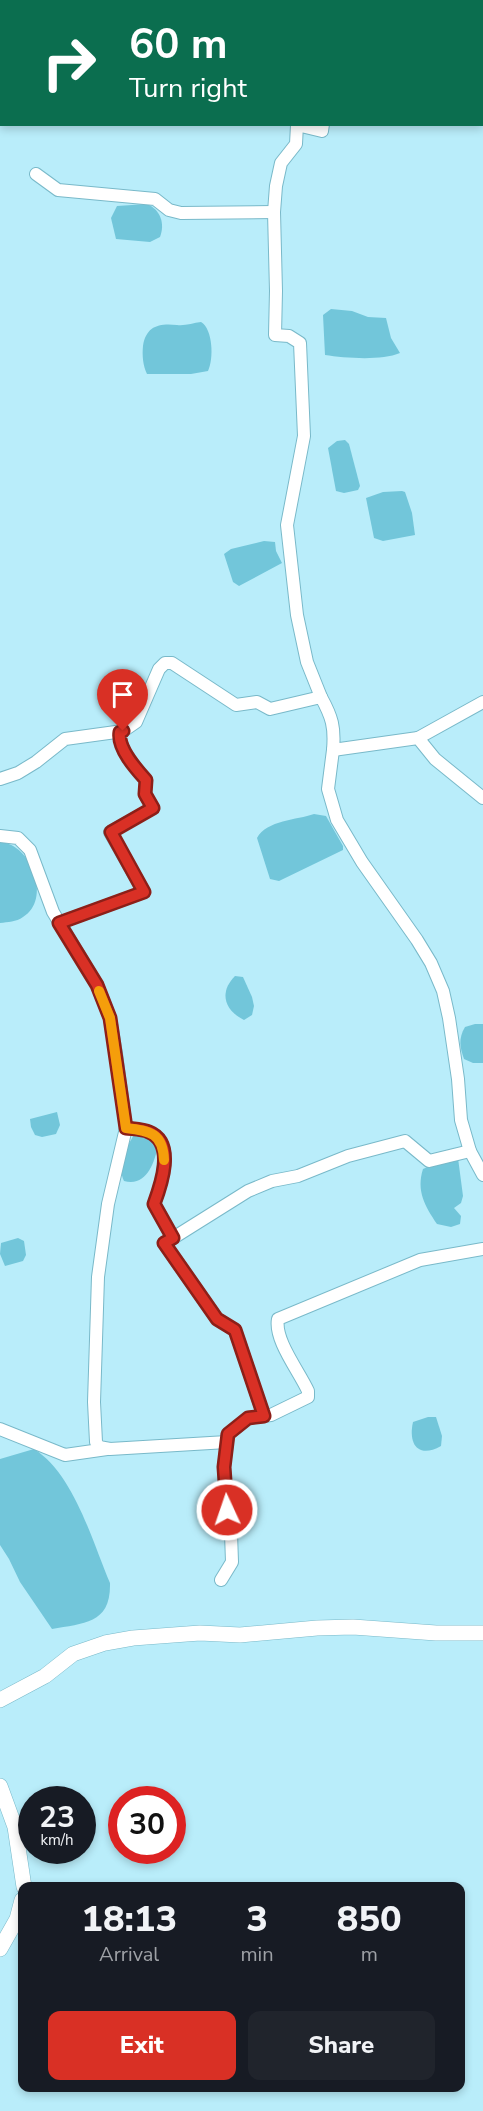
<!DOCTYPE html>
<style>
:root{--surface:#171b24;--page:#20242c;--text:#f1f3f6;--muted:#9ea1a6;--accent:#d93025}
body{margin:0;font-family:"Nunito Sans",sans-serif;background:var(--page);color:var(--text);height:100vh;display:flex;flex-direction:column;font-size:22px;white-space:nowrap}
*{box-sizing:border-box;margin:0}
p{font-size:20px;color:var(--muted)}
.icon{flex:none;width:33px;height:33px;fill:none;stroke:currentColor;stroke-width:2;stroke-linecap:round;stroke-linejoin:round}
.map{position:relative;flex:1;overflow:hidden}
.panel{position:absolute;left:18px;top:1882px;width:447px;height:210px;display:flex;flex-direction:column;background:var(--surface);border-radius:12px;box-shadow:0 3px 9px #0003}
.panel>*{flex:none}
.banner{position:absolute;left:0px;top:0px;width:483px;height:126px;box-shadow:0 3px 9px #0003;background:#0b6e4f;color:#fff;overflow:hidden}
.speed{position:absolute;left:18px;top:1786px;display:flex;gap:12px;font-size:30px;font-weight:700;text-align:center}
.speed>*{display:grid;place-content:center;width:78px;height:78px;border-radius:50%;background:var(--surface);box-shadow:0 3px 9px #0003;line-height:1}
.speed small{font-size:15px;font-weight:400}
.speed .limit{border:9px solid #d22;background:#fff;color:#111}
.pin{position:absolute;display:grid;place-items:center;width:51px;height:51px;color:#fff;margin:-62px -26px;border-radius:50% 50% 50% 0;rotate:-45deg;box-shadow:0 0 6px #0007}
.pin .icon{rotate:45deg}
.me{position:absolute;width:66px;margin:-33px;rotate:357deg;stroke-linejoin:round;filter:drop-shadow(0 0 4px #0008)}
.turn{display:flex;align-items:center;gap:21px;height:126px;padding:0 30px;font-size:27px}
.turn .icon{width:78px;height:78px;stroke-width:2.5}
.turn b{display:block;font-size:42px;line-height:51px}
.eta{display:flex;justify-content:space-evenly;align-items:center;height:102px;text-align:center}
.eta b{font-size:36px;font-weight:800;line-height:42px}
.action{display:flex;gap:12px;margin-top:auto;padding:12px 30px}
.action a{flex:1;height:69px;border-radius:12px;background:var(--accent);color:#fff;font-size:24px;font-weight:800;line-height:69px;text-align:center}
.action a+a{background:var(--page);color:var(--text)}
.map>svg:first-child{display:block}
.water{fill:#72c6da}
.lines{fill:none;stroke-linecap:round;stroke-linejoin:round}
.minor-casing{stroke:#79b9c9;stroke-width:14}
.major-casing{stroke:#79b9c9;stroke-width:16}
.minor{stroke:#fff;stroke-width:12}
.major{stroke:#fff;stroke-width:15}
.route-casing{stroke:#8d1f18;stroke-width:15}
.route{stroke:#d93025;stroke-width:10}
.slow{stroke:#f59e0b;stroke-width:10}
</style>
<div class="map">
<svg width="483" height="2111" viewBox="0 0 483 2111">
<rect width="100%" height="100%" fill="#b9edfa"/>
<!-- water -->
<g class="water">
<path d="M147 204C161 210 165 224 160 237L150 242 116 239 111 218 117 206Z"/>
<path d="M331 309 352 311 368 317 386 318 391 338 400 353C381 361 345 358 325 355L323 315Z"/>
<path d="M201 322C213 329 214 359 208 371L191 374H147C143 366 142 355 143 346 146 326 159 323 177 325 185 326 193 323 201 322Z"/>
<polygon points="345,440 349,444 360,486 358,490 344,493 336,491 328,448 337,441"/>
<polygon points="402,491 405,492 412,513 415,535 383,541 374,538 366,498 383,492"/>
<polygon points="264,541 275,542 276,551 282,563 239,586 233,582 224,554 231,549"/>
<path d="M314 814 326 816 343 846V850L279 881 270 879 257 838C267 820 297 820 314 814Z"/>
<path d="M0 842C32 844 52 900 23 917 16 922 8 922 0 923Z"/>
<path d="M235 976 243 977 252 997 254 1006 252 1015 244 1020C224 1010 219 992 235 976Z"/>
<path d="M475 1024H483V1063H473L464 1059C460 1047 458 1039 465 1027Z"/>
<polygon points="57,1112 60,1125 56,1134 42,1137 35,1135 31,1127 30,1119"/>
<path d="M143 1133 158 1146C154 1164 146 1187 124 1181 117 1168 126 1147 134 1135Z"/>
<path d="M458 1158 463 1196 461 1203 454 1208 461 1216 460 1224 451 1227 437 1224C425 1206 416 1191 423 1169L439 1162Z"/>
<polygon points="18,1238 24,1241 26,1255 23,1261 5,1266 0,1254 1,1243"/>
<path d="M428 1417H436L442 1436 441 1446C418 1459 408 1444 413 1422Z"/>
<path d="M34 1449C74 1474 92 1541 110 1583 111 1624 84 1623 52 1629L20 1582 9 1559 0 1545V1459Z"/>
</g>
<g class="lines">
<!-- minor casing -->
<g class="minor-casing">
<g id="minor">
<polyline points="36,174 58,190 155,199 169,210 181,213 274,212"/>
<polyline points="321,697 307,662 297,615 287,525 304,436 300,343 289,336 275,335 276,291 274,212 276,186 281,163 296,144 297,125 322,131 323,124"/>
<polyline points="418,738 483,702"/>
<polyline points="333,750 328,789 337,820 362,862 417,940 431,963 443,991 449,1018 458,1079 461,1120 470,1151 483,1175"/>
<path d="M0 779 18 773 36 762 65 739 123 731 136 722 159 669 165 663H172L236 705 257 702 270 709 321 697C332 717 335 727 333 750L418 738 435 759 483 798"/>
<polyline points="0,836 18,838 30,850 53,912 97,985 110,1018 116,1054 126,1128 108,1204 98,1277 94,1402 96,1442 99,1447 110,1449 227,1442"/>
<path d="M59 923 144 892 110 832 153 808 145 794 146 780C136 769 117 747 120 732"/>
<path d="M126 1128C134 1129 143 1129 149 1132 176 1143 161 1185 154 1204L173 1238 248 1191 272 1181 298 1176 348 1156 405 1141 429 1161 470 1151"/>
<polyline points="173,1238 164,1243 217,1319 235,1330 264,1416"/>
<polyline points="0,1429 65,1455 107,1449"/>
<path d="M221 1580 232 1562 231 1533 227 1510 224 1467 228 1434 248 1418 271 1415 308 1397V1391C299 1371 274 1340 278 1319L420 1260 483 1249"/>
</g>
</g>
<!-- major casing -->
<g class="major-casing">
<g id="major">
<polyline points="0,1700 45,1676 73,1654 105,1643 133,1638 200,1633 240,1635 317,1628 353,1627 436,1633 483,1633"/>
<polyline points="0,1786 15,1827 24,1887"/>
<polyline points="0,1949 17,1919 22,1900"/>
</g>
</g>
<!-- minor -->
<use href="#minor" class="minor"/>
<!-- major -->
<use href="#major" class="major"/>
</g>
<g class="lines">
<!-- route casing -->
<g class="route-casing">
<path id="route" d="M123 731 120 732C117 748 136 769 146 780L145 794 153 808 111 832 144 892 59 923 97 985 110 1018 126 1128C134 1129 143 1129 149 1132 176 1143 161 1185 154 1204L173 1238 164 1243 217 1319 235 1330 264 1416 248 1418 228 1434 224 1467 227 1510"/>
</g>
<!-- route -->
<use href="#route" class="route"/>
<!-- slow -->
<path class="slow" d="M99 991 110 1018 126 1128C150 1131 163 1133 164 1160"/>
</g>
</svg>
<div class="speed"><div>23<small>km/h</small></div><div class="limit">30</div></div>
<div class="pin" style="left:123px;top:731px;background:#d93025"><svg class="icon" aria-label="arrive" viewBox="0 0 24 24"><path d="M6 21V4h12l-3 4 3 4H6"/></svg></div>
<svg class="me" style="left:227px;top:1510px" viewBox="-20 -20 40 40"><circle r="17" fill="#d93025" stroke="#fff" stroke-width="3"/><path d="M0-11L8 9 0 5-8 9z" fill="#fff"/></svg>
<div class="banner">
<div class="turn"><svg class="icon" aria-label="right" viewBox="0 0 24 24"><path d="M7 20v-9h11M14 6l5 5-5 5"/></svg><div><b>60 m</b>Turn right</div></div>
</div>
<section class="panel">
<div class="eta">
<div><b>18:13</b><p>Arrival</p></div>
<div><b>3</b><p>min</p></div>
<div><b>850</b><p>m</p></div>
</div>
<div class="action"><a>Exit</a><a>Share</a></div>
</section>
</div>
